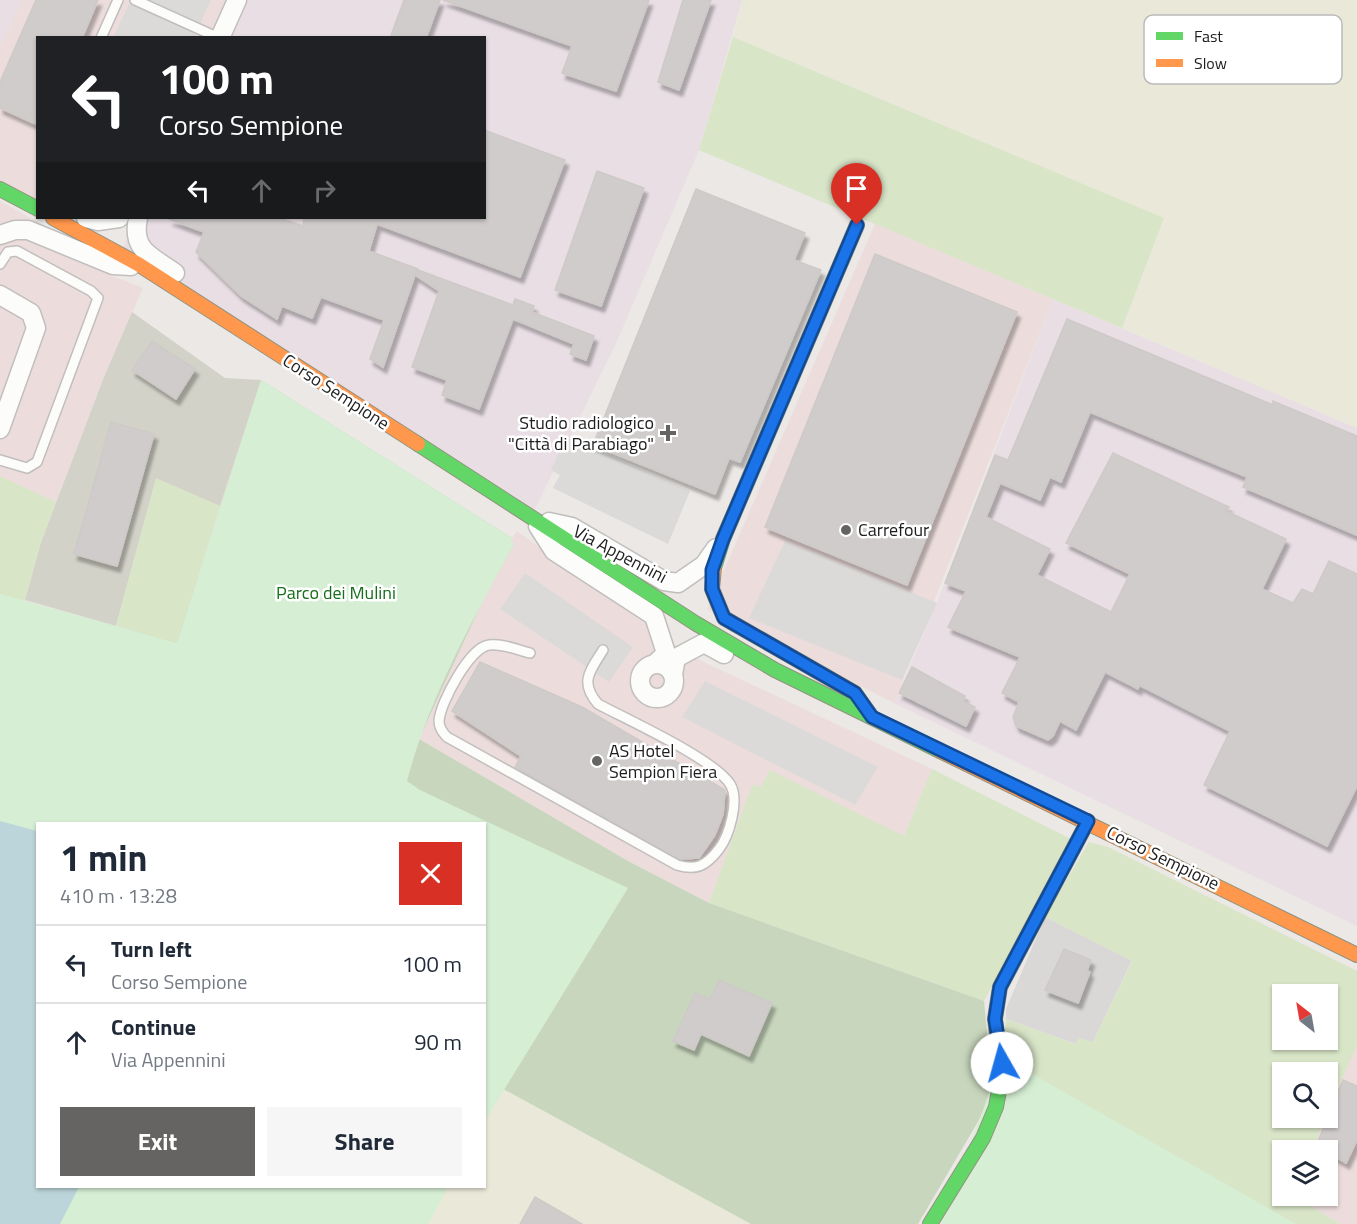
<!DOCTYPE html>
<meta charset="utf-8">
<style>
:root{--surface:#fff;--page:#f6f6f7;--text:#1f2937;--muted:#747a83;--line:#e0e1e3;--accent:#656463}
body{margin:0;font-family:"Titillium Web",sans-serif;background:var(--page);color:var(--text);height:100vh;display:flex;flex-direction:column;font-size:22px;white-space:nowrap}
*{box-sizing:border-box;margin:0}
p{font-size:20px;color:var(--muted)}
.icon{flex:none;width:33px;height:33px;fill:none;stroke:currentColor;stroke-width:2;stroke-linecap:round;stroke-linejoin:round}
.map{position:relative;flex:1;overflow:hidden}
.drawer{position:absolute;left:36px;top:822px;width:450px;height:366px;display:flex;flex-direction:column;background:var(--surface);border-radius:0px;box-shadow:0 2px 4px #0004}
.drawer>*{flex:none}
.hud{position:absolute;left:36px;top:36px;width:450px;height:183px;border-radius:0px;box-shadow:0 2px 4px #0004;background:#202124;color:#fff;overflow:hidden}
.needle{width:39px;rotate:329deg}
.buttons{position:absolute;left:1272px;top:984px;display:grid;gap:12px}
.buttons a{display:grid;place-items:center;width:66px;height:66px;border-radius:0px;background:var(--surface);box-shadow:0 2px 4px #0004;font-size:30px}
.pin{position:absolute;display:grid;place-items:center;width:51px;height:51px;color:#fff;margin:-62px -26px;border-radius:50% 50% 50% 0;rotate:-45deg;box-shadow:0 0 6px #0007}
.pin .icon{rotate:45deg}
.me{position:absolute;width:66px;margin:-33px;rotate:353deg;stroke-linejoin:round;filter:drop-shadow(0 0 4px #0008)}
.turn{display:flex;align-items:center;gap:21px;height:126px;padding:0 24px;font-size:27px}
.turn .icon{width:78px;height:78px;stroke-width:2.5}
.turn b{display:block;font-size:42px;line-height:51px}
.lanes{display:flex;align-items:center;height:57px;padding:0 24px;background:#0003;justify-content:center;gap:30px;direction:ltr}
.lanes .off{opacity:.35}
.round{display:grid;place-items:center;flex:none;width:63px;height:63px;border-radius:0px;background:var(--page)}
.headline{display:flex;align-items:center;justify-content:space-between;height:102px;padding:0 24px}
h1{font-size:36px;font-weight:700;line-height:45px}
.button{display:flex;gap:12px;margin-top:auto;padding:12px 24px}
.button a{flex:1;height:69px;border-radius:0px;background:var(--accent);color:#fff;font-size:24px;font-weight:700;line-height:69px;text-align:center}
.button a+a{background:var(--page);color:var(--text)}
ul{padding:0;list-style:none}
li{display:flex;align-items:center;gap:18px;height:78px;padding:0 24px;border-top:2px solid var(--line)}
li div{flex:1}
li b{display:block;font-size:22px}
li em{font-style:normal}
.map>svg:first-child{display:block}
.residential{fill:#dad8d7}
.commercial{fill:#ecdddc}
.industrial{fill:#e8dee4}
.construction{fill:#d3d2c8}
.farmland{fill:#eae9d9}
.grass{fill:#d8e5c7;fill-rule:evenodd}
.forest{fill:#c8d6bd}
.park{fill:#d6eed4}
.parking{fill:#dbdad9}
.water{fill:#bcd5da}
.building{fill:#d0cccb;stroke:#cecac7;stroke-width:1.5;filter:url(#shadow)}
.lines{fill:none;stroke-linecap:round;stroke-linejoin:round}
.lane-casing{stroke:#c1bfbe;stroke-width:12}
.street-casing{stroke:#c1bfbe;stroke-width:21}
.fast-casing{stroke:#91927f;stroke-width:16}
.slow-casing{stroke:#91927f;stroke-width:16}
.lane{stroke:#fcfcfb;stroke-width:9}
.street{stroke:#fcfcfb;stroke-width:18}
.fast{stroke:#63d668;stroke-width:14}
.slow{stroke:#ff974d;stroke-width:14}
.route-casing{stroke:#114b97;stroke-width:15}
.route{stroke:#1a73e8;stroke-width:10}
.poi-dot{fill:#656463;stroke:#fff;stroke-width:2}
.labels{text-anchor:middle;stroke-width:5;stroke-linejoin:round;paint-order:stroke}
.street-label{font-size:18px;fill:#1d1d1d;stroke:#fff}
.poi-label{font-size:18px;fill:#1d1d1d;stroke:#fff;text-anchor:start}
.park-label{font-size:18px;fill:#176e1b;stroke:#fff}
.key{fill:#fff;stroke:#bbb;stroke-width:1.5}
.key-label{font-size:16px;fill:#1d1d1d}
</style>
<div class="map">
<svg width="1357" height="1224" viewBox="0 0 1357 1224">
<defs>
<filter id="shadow"><feDropShadow dx="3.5" dy="6" stdDeviation="1.5" flood-color="#0004"/></filter>
</defs>
<rect width="100%" height="100%" fill="#ebe8e5"/>
<!-- residential -->
<polygon class="residential" points="1045,917 1132,960 1093,1042 1076,1044 1006,1019 1006,1009"/>
<!-- commercial -->
<g class="commercial">
<polygon points="22,0 233,0 217,37 38,38 37,206 0,186 0,47"/>
<polygon points="0,201 36,221 105,273 143,288 104,377 56,502 0,476"/>
<polygon points="875,224 1053,299 894,703 707,609"/>
<polygon points="517,531 691,656 932,769 904,836 761,787 749,793 709,903 628,861 418,739 484,598 514,544 510,541"/>
<polygon points="1357,1045 1357,1224 1340,1224 1294,1197 1328,1196 1328,1150 1312,1150 1325,1118 1328,1118 1335,1090"/>
</g>
<!-- industrial -->
<g class="industrial">
<polygon points="0,0 22,0 0,47"/>
<polygon points="233,0 742,0 699,150 617,341 532,515 121,252 136,218 484,218 484,38 217,37"/>
<polygon points="1053,299 1357,428 1357,926 894,703 937,603"/>
</g>
<!-- construction -->
<polygon class="construction" points="132,312 225,378 261,380 220,506 156,479 116,626 25,600 41,542 104,377"/>
<!-- farmland -->
<g class="farmland">
<polygon points="742,0 1357,0 1357,428 1122,328 1164,218 733,37"/>
<polygon points="485,1079 751,1224 369,1224 392,1187 484,1186"/>
</g>
<!-- grass -->
<g class="grass">
<polygon points="733,37 1164,218 1122,328 699,150"/>
<polygon points="0,476 56,502 41,542 25,600 0,661"/>
<polygon points="156,478 220,506 177,644 116,626"/>
<polygon points="932,769 1071,839 984,1001 709,903 749,793 754,784 761,787 770,770 904,836"/>
<path d="M1089 842 1108 847 1357 971V1045L1328 1110V1072H1282V1118H1325L1312 1150H1282V1196H1295L1340 1224H941L998 1125 1006 1019 1075 1044 1079 1038 1093 1042 1132 961 1045 917ZM1282 994H1328V1040H1282Z"/>
</g>
<!-- forest -->
<polygon class="forest" points="261,380 512,538 510,541 514,544 484,598 419,739 628,861 709,903 984,1001 993,1096 918,1224 751,1224 485,1079 484,824 70,614 177,643"/>
<!-- park -->
<g class="park">
<path d="M261 380 512 538 511 541 514 544C473 619 429 698 407 781L420 790 628 888 485 1121 484 824H38V1186L448 1187 428 1224H0V594L177 643Z"/>
<polygon points="1005,1050 1027,1071 1296,1224 941,1224"/>
</g>
<!-- parking -->
<g class="parking">
<polygon points="131,0 211,0 194,37 113,38"/>
<polygon points="566,437 690,491 668,544 553,488 560,475 551,470"/>
<polygon points="785,541 937,603 902,680 749,618"/>
<polygon points="525,573 633,647 609,682 500,609"/>
<polygon points="705,681 878,767 855,805 682,717"/>
</g>
<!-- water -->
<polygon class="water" points="0,821 37,831 38,1186 79,1187 60,1224 0,1224"/>
<!-- building -->
<g class="building">
<polygon points="36,0 98,0 82,38 38,38 38,125 0,108 0,82"/>
<polygon points="404,0 440,0 426,38 390,38"/>
<polygon points="443,0 649,0 616,91 562,73 572,46"/>
<polygon points="683,0 711,0 679,90 658,82"/>
<polygon points="484,130 565,160 520,277 377,224 369,251 418,269 416,274 418,270 513,305 515,299 534,306 532,312 594,336 586,360 570,354 574,344 513,319 479,409 442,395 447,380 412,367 439,291 415,275 383,367 370,359 384,320 321,297 312,318 282,306 277,319 241,296 196,252 204,232 169,219 280,218 303,226 304,218 484,218"/>
<polygon points="597,171 644,188 601,306 555,290"/>
<polygon points="696,189 805,233 794,260 821,270 740,462 729,458 715,494 593,445"/>
<polygon points="875,254 1017,312 907,585 765,527"/>
<polygon points="1067,319 1273,405 1273,401 1357,436 1357,535 1243,487 1247,477 1090,412 1061,482 1050,477 1040,500 1000,483 986,517 1050,549 1037,575 1111,612 1130,574 1066,543 1113,453 1229,507 1226,511 1286,539 1262,589 1293,603 1302,589 1313,594 1329,561 1357,574 1357,786 1327,846 1204,785 1230,731 1139,685 1138,689 1105,672 1076,730 1060,721 1053,736 1048,740 1016,726 1013,717 1019,702 1002,693 1020,657 948,627 966,591 945,583 995,455 1008,460"/>
<polygon points="152,341 195,369 176,399 132,370"/>
<polygon points="111,422 154,434 117,566 74,554"/>
<polygon points="480,662 582,707 725,790 723,814 715,835 699,858 679,859 515,767 521,756 452,711"/>
<polygon points="912,667 965,696 963,701 975,707 966,726 899,693"/>
<polygon points="1064,949 1091,960 1087,971 1090,972 1078,1003 1045,990"/>
<polygon points="719,980 772,1003 749,1056 701,1034 694,1050 673,1041 695,993 710,999"/>
<polygon points="1343,1080 1357,1086 1357,1140 1346,1163 1316,1146"/>
<polygon points="535,1197 582,1224 520,1224"/>
</g>
<g class="lines">
<!-- lane casing -->
<g class="lane-casing">
<g id="lane">
<polyline points="135,0 219,38"/>
<polyline points="101,38 118,0"/>
<polyline points="0,264 8,252 17,251 91,291 98,298 37,462 27,468 0,460"/>
<path d="M530 653C518 650 501 643 489 645 470 647 440 703 439 721 439 727 443 733 447 737L677 865C696 871 706 866 719 849 729 836 740 800 730 784 714 759 628 720 598 704 579 682 590 671 603 650"/>
</g>
</g>
<!-- street casing -->
<g class="street-casing">
<g id="street">
<polyline points="220,38 237,0"/>
<polyline points="86,218 98,221 119,218"/>
<path d="M138 218C131 251 152 256 175 273"/>
<polyline points="0,235 15,230 28,230 113,265 131,266"/>
<polyline points="0,295 31,313 36,328 0,429"/>
<polyline points="549,522 572,527 664,581 678,583 704,565 716,548"/>
<polyline points="538,526 554,551 654,616 666,653 656,663"/>
<circle cx="657" cy="681" r="17"/>
<polyline points="673,674 676,658 704,643 724,654"/>
</g>
</g>
<!-- fast casing -->
<g class="fast-casing">
<g id="fast">
<polyline points="0,189 38,209"/>
<polyline points="418,444 695,623 775,670 940,751"/>
<polyline points="714,568 723,539 857,225"/>
<polyline points="930,1224 983,1138 996,1107 1002,1074 995,1019 1000,987 1088,821"/>
</g>
</g>
<!-- slow casing -->
<g class="slow-casing">
<g id="slow">
<polyline points="53,218 138,264 418,444"/>
<polyline points="714,568 712,589 724,618 855,693 872,717"/>
<polyline points="940,751 1357,955"/>
</g>
</g>
<!-- lane -->
<use href="#lane" class="lane"/>
<!-- street -->
<use href="#street" class="street"/>
<!-- fast -->
<use href="#fast" class="fast"/>
<!-- slow -->
<use href="#slow" class="slow"/>
</g>
<g class="lines">
<!-- route casing -->
<g class="route-casing">
<polyline id="route" points="857,225 723,539 712,570 712,589 724,618 855,693 872,717 1088,821 1000,987 995,1019 1002,1063"/>
</g>
<!-- route -->
<use href="#route" class="route"/>
</g>
<!-- markers -->
<g class="poi-dot">
<path d="M665 424h6v6h6v6h-6v6h-6v-6h-6v-6h6z"/>
<circle cx="846" cy="530" r="6"/>
<circle cx="597" cy="761" r="6"/>
</g>
<g class="labels">
<!-- street labels -->
<g class="street-label">
<text transform="translate(336 392) rotate(33)" y="6">Corso Sempione</text>
<text transform="translate(620 554) rotate(28)" y="6">Via Appennini</text>
<text transform="translate(1163 858) rotate(26)" y="6">Corso Sempione</text>
</g>
<!-- poi labels -->
<g class="poi-label">
<text x="654" y="429" text-anchor="end">Studio radiologico<tspan x="654" dy="21">"Città di Parabiago"</tspan></text>
<text x="858" y="536">Carrefour</text>
<text x="609" y="757">AS Hotel<tspan x="609" dy="21">Sempion Fiera</tspan></text>
</g>
<!-- park labels -->
<g class="park-label">
<text x="336" y="599">Parco dei Mulini</text>
</g>
</g>
<!-- legend -->
<rect x="1144" y="15" width="198" height="69" rx="9" class="key"/>
<rect x="1156" y="32" width="27" height="8" fill="#63d668"/>
<rect x="1156" y="59" width="27" height="8" fill="#ff974d"/>
<g class="key-label">
<text x="1194" y="42">Fast</text>
<text x="1194" y="69">Slow</text>
</g>
</svg>
<div class="buttons">
<a><svg class="needle" viewBox="-14 -14 28 28"><path d="M0-13l5 13h-10z" fill="#e53935"/><path d="M0 13l5-13h-10z" fill="#747a83"/></svg></a>
<a><svg class="icon" aria-label="search" viewBox="0 0 24 24"><circle cx="10" cy="10" r="6"/><path d="M15 15l6 6"/></svg></a>
<a><svg class="icon" aria-label="layers" viewBox="0 0 24 24"><path d="M12 4l9 5-9 5-9-5zM3 14l9 5 9-5"/></svg></a>
</div>
<div class="pin" style="left:857px;top:225px;background:#d93025"><svg class="icon" aria-label="arrive" viewBox="0 0 24 24"><path d="M6 21V4h12l-3 4 3 4H6"/></svg></div>
<svg class="me" style="left:1002px;top:1063px" viewBox="-20 -20 40 40"><circle r="19" fill="#fff"/><path d="M0-13L10 11 0 6-10 11z" fill="#1a73e8"/></svg>
<div class="hud">
<div class="turn"><svg class="icon" aria-label="left" viewBox="0 0 24 24"><path d="M17 20v-9H6M10 6l-5 5 5 5"/></svg><div><b>100 m</b>Corso Sempione</div></div>
<div class="lanes"><svg class="icon" aria-label="left" viewBox="0 0 24 24"><path d="M17 20v-9H6M10 6l-5 5 5 5"/></svg><svg class="icon off" aria-label="ahead" viewBox="0 0 24 24"><path d="M12 20V5M6 11l6-6 6 6"/></svg><svg class="icon off" aria-label="right" viewBox="0 0 24 24"><path d="M7 20v-9h11M14 6l5 5-5 5"/></svg></div>
</div>
<section class="drawer">
<div class="headline"><div><h1>1 min</h1><p>410 m · 13:28</p></div><a class="round" style="background:#d93025;color:#fff"><svg class="icon" aria-label="close" viewBox="0 0 24 24"><path d="M6 6l12 12M18 6L6 18"/></svg></a></div>
<ul>
<li><svg class="icon" aria-label="left" viewBox="0 0 24 24"><path d="M17 20v-9H6M10 6l-5 5 5 5"/></svg><div><b>Turn left</b><p>Corso Sempione</p></div><em>100 m</em></li>
<li><svg class="icon" aria-label="ahead" viewBox="0 0 24 24"><path d="M12 20V5M6 11l6-6 6 6"/></svg><div><b>Continue</b><p>Via Appennini</p></div><em>90 m</em></li>
</ul>
<div class="button"><a>Exit</a><a>Share</a></div>
</section>
</div>
